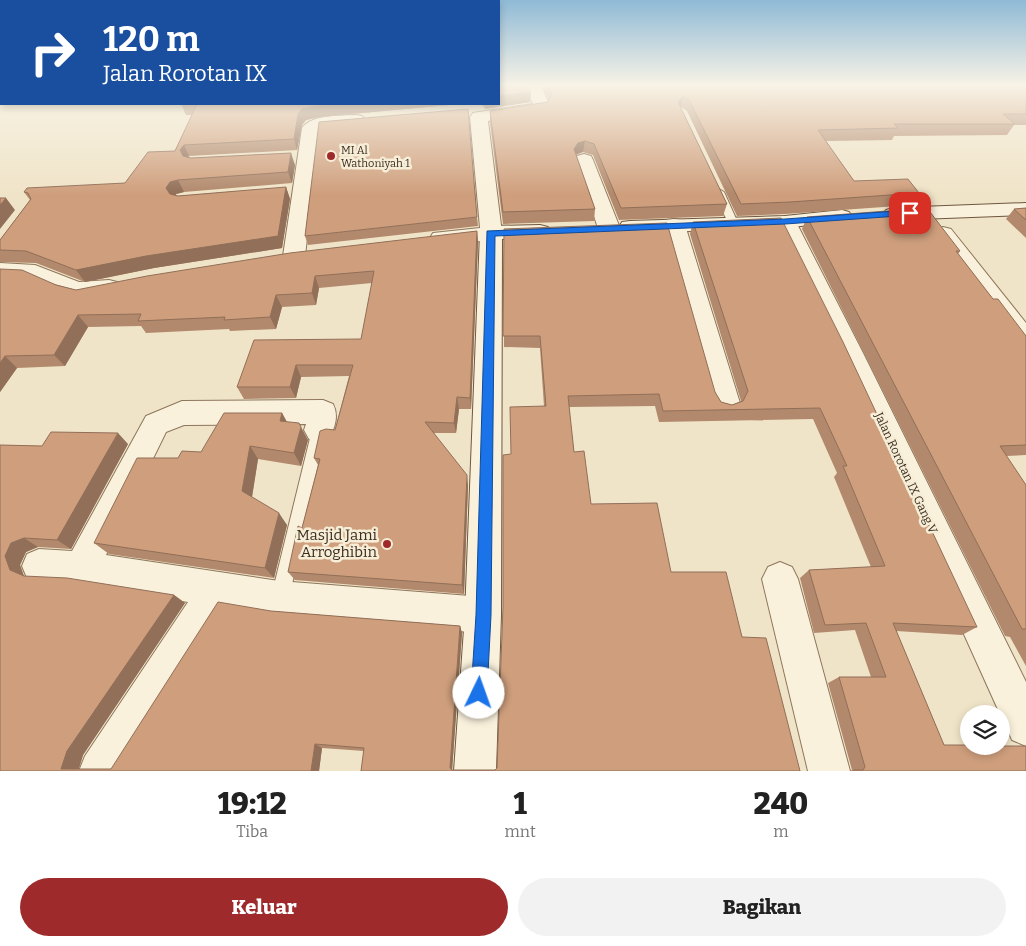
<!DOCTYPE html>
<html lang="id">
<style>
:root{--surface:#fff;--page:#f2f2f2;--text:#222;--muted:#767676;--accent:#9e2a2b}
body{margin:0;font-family:Bitter,serif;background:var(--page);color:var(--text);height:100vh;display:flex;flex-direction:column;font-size:19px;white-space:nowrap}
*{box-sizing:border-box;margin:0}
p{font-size:16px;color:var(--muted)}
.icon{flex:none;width:28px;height:28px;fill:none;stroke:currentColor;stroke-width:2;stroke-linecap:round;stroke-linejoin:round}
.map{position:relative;height:771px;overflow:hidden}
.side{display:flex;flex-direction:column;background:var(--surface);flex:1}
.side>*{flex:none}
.top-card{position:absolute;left:0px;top:0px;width:500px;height:105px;box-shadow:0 2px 8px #0003;background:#1a4fa0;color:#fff;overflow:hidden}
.controls{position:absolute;left:960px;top:705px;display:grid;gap:10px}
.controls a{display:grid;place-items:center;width:50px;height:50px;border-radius:50%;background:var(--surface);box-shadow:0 2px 8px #0003;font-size:25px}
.pin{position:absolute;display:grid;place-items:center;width:42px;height:42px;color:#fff;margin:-21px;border-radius:10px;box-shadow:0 2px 8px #0006}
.me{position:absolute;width:55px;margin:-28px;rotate:3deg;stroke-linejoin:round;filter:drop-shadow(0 0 4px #0008)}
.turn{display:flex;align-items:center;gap:18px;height:105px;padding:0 20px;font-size:22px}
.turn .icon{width:65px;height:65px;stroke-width:2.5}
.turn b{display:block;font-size:35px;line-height:42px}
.eta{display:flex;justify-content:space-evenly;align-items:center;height:85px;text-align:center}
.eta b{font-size:30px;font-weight:800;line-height:35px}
.action{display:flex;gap:10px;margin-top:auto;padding:10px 20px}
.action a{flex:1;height:58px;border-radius:30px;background:var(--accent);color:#fff;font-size:20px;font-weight:800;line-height:58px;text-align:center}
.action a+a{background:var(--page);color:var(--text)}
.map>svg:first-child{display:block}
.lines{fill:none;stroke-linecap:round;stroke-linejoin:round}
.lane-casing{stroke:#8d765c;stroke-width:2}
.street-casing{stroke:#8d765c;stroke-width:2}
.secondary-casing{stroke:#6f573f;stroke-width:2}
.lane{fill:#faf1dc;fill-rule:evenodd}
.street{fill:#faf1dc;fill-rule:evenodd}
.secondary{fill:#faf1dc;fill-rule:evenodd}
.wall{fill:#b2896c}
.shaded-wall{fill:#916f58}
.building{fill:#cf9f7d;stroke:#916f58}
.route{fill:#1a73e8;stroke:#114b97}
.poi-dot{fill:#9e2a2b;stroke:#f7eed8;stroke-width:2}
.labels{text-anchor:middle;stroke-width:5;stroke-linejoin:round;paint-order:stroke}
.far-poi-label{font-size:11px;fill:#3d2e20;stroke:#f7eed8;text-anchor:start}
.street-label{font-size:12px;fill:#3d2e20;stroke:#f7eed8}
.near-poi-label{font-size:15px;fill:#3d2e20;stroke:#f7eed8;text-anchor:end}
</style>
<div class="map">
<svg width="1026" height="771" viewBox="0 0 1026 771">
<rect width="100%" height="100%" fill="#f0e4c8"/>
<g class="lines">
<!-- lane casing -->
<g class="lane-casing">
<g id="lane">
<polygon points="719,189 724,192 738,223 737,225 733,226 728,223 714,192"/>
<polygon points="319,424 324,426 326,430 289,598 286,604 280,607 274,604 271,598 312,430 314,426"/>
</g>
</g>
<!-- street casing -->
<g class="street-casing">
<g id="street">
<polygon points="525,86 541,86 550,106 546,112 488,121 502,233 499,238 491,240 441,245 433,243 430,238 433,233 480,228 470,117 473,113 479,112 533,104"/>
<path d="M356 115 362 116 365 120 362 124 319 131 305 256 302 261 294 263 286 261 283 256 302 128C312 114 341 116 356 115Z"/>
<polygon points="584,154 591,156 593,160 620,228 617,233 609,234 601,233 598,228 575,160 577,156"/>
<polygon points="785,216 792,218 796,222 863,353 1026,682 1026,746 1012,740 1001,714 1000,714 837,353 774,222 778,218"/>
<polygon points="674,219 682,220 685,225 740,403 736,411 726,414 716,411 712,403 663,225 666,220"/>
<polygon points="943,227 951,229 1026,323 1026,350 1017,348 932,234 935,229"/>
<polygon points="0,263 35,265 79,282 109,280 117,282 121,288 117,294 85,299 61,293 31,280 0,279"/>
<path d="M323 400 333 404C339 416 335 427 329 439L319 442 309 439 304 430 306 424 184 425 166 432 106 555 279 581 483 597 496 602 501 615 496 628 483 633 279 617 226 608 124 771H79L85 756 188 602 81 585 39 583 27 578 22 566 27 554 39 549 72 551 146 416 182 401Z"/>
<polygon points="780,562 792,567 798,579 850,771 808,771 762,579 768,567"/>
</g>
</g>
<!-- secondary casing -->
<g class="secondary-casing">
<g id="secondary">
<polygon points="1026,203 1026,215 893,220 886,218 883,214 886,210 893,208"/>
<polygon points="842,210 849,212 852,216 849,220 785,228 630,233 622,232 619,227 622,222 630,221 785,216"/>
<polygon points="540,225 548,227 551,232 548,237 502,239 501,615 496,771 454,771 465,615 480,233 483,228 491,226"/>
</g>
</g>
<!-- lane -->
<use href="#lane" class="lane"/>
<!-- street -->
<use href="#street" class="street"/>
<!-- secondary -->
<use href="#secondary" class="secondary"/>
</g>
<!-- wall -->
<g class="wall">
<polygon points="542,86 1026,86 1026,125 1014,125 1007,135 894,136 892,140 826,141 854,181 919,193 912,205 785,214 737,216 687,111 681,107 681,108 727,204 723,216 619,220 593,155 583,152 576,155 595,209 594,221 503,224 490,123 490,111 548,102 549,100"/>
<polygon points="531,92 530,102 485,109 482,105 472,104 499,104"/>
<polygon points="181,104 460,104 319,117 306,120 302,125 297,150 189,156 188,158 191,158 295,165 292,183 184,192 176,194 176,195 178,196 286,187 290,199 282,248 154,268 85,282 36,263 0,262 0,240 30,200 24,192 125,183 175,151 192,115 186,115"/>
<polygon points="1026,208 1026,238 1006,219 1014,209"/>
<polygon points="477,217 478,226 308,245 305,236"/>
<polygon points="807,217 960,251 958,254 993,299 1026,336 1026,455 1006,456 1026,485 1026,666 1010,637 1005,636 802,229"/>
<polygon points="693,222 977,627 962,635 896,631 944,745 1026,771 849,771 852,770 828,683 839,677 871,677 855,630 814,633 800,578 809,570 871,567 834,477 837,473 813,419 659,422 655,406 569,407 574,452 591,504 671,572 742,637 800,771 361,771 364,751 322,748 319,771 0,771 0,445 42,446 128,444 71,549 38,547 26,552 20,565 24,576 174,595 185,603 83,755 79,769 111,769 271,611 460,626 462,633 452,770 495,770 497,768 511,454 544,406 540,348 504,347 504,229 715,392 721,402 732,405 741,401 690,234"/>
<polygon points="477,231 478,242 471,409 459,409 456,433 434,433 468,485 464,594 295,580 288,572 302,528 318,465 314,458 335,430 349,376 301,377 296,398 244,399 237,387 361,339 372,283 319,288 316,305 282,307 276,329 230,331 229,329 146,333 141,326 88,327 65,366 17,368 0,392 0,269 76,290"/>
<polygon points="282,413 287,422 308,440 301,466 258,459 252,497 287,525 274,578 109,554 94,543 178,458 201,452"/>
</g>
<!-- shaded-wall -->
<g class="shaded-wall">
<polygon points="531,92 530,102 485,109 485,104 499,104 499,96"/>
<polygon points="683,96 681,107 675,113 678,102"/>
<polygon points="341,104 460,104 319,117 306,120 302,125 297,150 294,139 298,114 302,109 316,106"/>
<polygon points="585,141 583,152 576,154 573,161 574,149 578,143"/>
<polygon points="184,145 189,156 185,161 180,150"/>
<polygon points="291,153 295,165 292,183 288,172"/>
<polygon points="178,180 184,192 176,194 172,200 166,188 170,182"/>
<polygon points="286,187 290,199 282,248 154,268 85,282 76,270"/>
<polygon points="6,198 15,210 0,229 0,205"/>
<polygon points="477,231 478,242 471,409 470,398"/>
<polygon points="315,276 319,288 316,305 312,293"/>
<polygon points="276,295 282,307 276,329 270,317"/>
<polygon points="78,315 88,327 65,366 54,355"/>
<polygon points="5,356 17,368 0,392 0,363"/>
<polygon points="296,365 301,377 296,398 290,387"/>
<polygon points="457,397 459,409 456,433 454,423"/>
<polygon points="282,413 289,426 280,421"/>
<polygon points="301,427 308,440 301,466 294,453"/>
<polygon points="118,433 128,444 71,549 57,540"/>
<polygon points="250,446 258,459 251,503 242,491"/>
<polygon points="467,475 468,485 464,594 462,585"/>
<polygon points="279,513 287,525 274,578 265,568"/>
<polygon points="24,538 38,547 26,552 20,565 25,579 10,570 5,556 11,543"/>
<polygon points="174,595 185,603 83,755 78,771 61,769 67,751"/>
<polygon points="460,626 462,633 452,771 450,768"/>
<polygon points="315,744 322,748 319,771 311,771"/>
</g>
<!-- building -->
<g class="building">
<polygon points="499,86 528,86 531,92 499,96"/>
<polygon points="548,86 1026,86 1026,114 1003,114 1015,124 894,124 898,128 818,130 854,181 908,179 919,193 790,202 741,204 689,100 683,96 678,102 727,204 621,208 594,144 585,141 578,143 574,149 595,209 503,212 490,111 548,102 552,94"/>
<polygon points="197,104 341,104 316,106 302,109 298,114 294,139 184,145 180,150 183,156 191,158 291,153 288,172 178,180 170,182 166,188 170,194 178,196 286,187 278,236 146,256 76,270 26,251 0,250 0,240 31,199 28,193 24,192 27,188 125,183 148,152 175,151"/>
<polygon points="468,109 477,217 305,236 319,122"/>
<polygon points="0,198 6,198 0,205"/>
<polygon points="927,208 960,251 956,251 993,299 998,299 1026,336 1026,445 1000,446 1026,485 1026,629 1022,629 807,217"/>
<polygon points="1026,208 1026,220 1014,209"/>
<polygon points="781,218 843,342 977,627 893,623 944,745 969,745 969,746 1026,746 1026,771 854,771 854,770 863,770 865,767 839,677 886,677 866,623 825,625 809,570 885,566 843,466 847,466 820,408 663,411 659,394 568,396 574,452 584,451 591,504 657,503 671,572 726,572 742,637 766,638 800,771 361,771 364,748 315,744 311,771 0,771 0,445 42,446 51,432 118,433 57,540 24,538 11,543 5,556 10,570 24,576 67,578 174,595 67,751 61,769 111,769 218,602 271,611 460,626 450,768 452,770 495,770 497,768 503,607 503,455 511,454 510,407 546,406 540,336 503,336 504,229 667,223 715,392 721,402 732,405 743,401 748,391 693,222"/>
<polygon points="477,231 470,398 457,397 454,423 425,422 467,475 462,585 288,572 298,526 302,528 320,459 314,458 320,431 326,429 335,430 353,365 296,365 290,387 237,387 254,340 361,339 374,271 315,276 312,293 276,295 270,317 224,320 225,317 138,321 141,314 78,315 54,355 5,356 0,363 0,269 22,270 56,285 76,290 147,276 290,253"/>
<polygon points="224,413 282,413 280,421 299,423 301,427 294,453 250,446 242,491 279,513 265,568 94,543 137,458 178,458 182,451 201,452"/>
</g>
<!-- sky -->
<linearGradient id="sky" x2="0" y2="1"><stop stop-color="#8fbad6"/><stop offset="0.44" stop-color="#f8f3e6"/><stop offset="1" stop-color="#f8f3e6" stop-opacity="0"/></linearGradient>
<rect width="1026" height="194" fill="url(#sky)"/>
<!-- route -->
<polygon class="route" points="910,210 915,213 913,215 785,224 495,236 491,615 487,693 485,699 479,701 473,699 471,693 476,615 487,231 785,219"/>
<!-- markers -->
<g class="poi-dot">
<circle cx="331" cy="156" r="5"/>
<circle cx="387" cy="544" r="5"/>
</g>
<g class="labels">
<!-- far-poi labels -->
<g class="far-poi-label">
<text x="341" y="154">MI Al<tspan x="341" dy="13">Wathoniyah 1</tspan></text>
</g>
<!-- street labels -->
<g class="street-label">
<text transform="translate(906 473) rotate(65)" y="4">Jalan Rorotan IX Gang V</text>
</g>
<!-- near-poi labels -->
<g class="near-poi-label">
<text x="377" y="540">Masjid Jami<tspan x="377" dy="17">Arroghibin</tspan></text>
</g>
</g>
</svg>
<div class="controls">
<a><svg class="icon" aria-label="layers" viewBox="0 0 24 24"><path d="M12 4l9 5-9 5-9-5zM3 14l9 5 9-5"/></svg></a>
</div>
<div class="pin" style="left:910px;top:213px;background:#d93025"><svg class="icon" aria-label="arrive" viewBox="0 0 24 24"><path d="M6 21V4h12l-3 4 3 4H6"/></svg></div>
<svg class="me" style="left:479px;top:693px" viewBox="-20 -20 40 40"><circle r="19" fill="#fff"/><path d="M0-13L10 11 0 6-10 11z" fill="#1a73e8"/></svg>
<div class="top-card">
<div class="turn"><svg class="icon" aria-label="right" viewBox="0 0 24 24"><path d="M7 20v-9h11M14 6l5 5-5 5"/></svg><div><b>120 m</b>Jalan Rorotan IX</div></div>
</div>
</div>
<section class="side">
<div class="eta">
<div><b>19:12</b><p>Tiba</p></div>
<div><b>1</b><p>mnt</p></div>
<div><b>240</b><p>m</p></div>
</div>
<div class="action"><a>Keluar</a><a>Bagikan</a></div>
</section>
